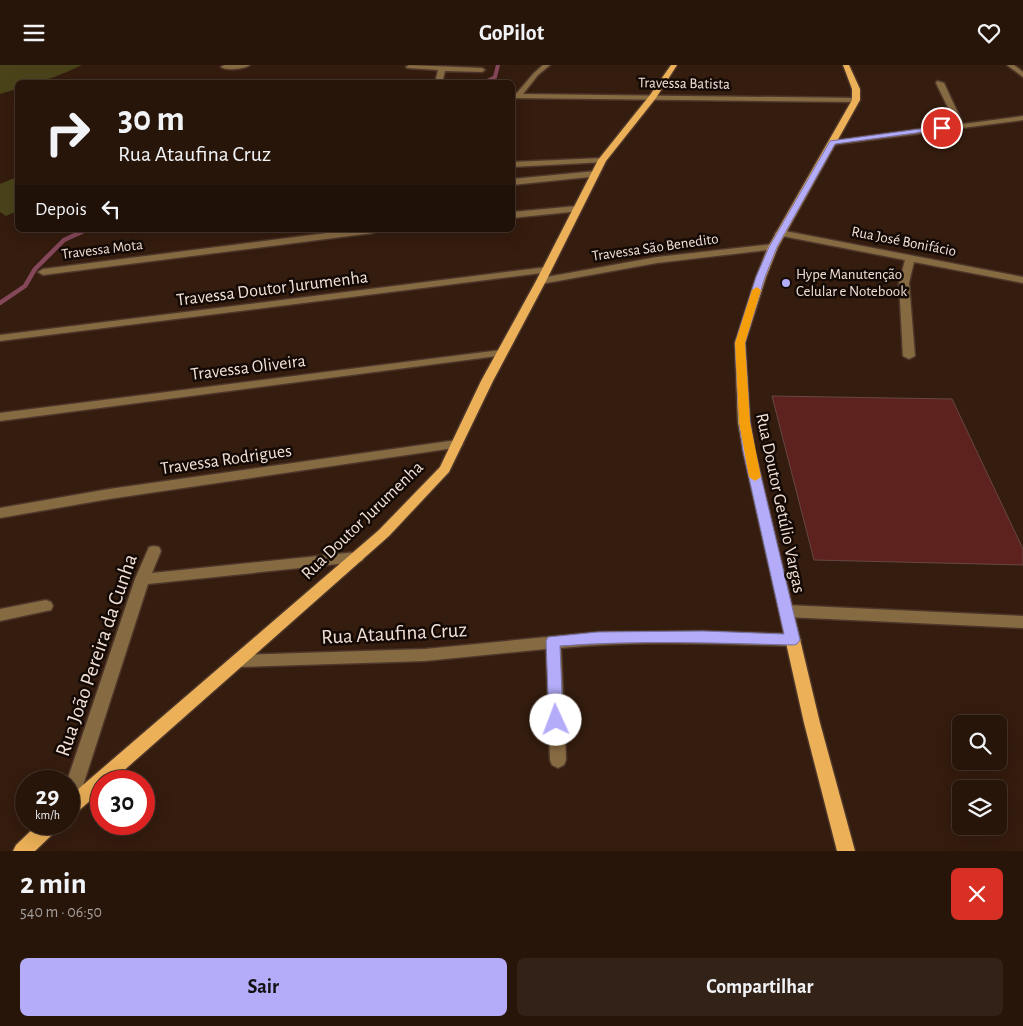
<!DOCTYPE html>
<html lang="pt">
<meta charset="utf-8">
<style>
:root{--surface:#27150a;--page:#332218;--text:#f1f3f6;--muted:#a49f9c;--line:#43342b;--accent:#b4acf9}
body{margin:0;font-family:"Alegreya Sans",sans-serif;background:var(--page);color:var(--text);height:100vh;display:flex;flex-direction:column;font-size:19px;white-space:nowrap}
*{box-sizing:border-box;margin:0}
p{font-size:16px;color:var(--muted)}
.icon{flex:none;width:28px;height:28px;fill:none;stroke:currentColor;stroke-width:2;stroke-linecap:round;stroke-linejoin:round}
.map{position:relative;height:786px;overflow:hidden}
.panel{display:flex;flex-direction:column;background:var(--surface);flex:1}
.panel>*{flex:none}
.banner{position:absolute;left:15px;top:15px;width:500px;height:152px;border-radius:8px;box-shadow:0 5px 20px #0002,0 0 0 1px var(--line);background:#27150a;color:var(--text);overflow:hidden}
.controls{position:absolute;left:952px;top:650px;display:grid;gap:10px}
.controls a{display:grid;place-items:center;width:55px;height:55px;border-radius:8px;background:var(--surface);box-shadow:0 5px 20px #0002,0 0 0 1px var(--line);font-size:25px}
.speed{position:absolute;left:15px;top:705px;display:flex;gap:10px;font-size:25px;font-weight:700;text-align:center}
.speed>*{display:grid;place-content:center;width:65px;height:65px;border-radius:50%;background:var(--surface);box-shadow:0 5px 20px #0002,0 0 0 1px var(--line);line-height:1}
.speed small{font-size:12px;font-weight:400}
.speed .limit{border:8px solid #d22;background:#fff;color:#111}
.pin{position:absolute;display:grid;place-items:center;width:42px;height:42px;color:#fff;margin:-21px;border:2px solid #fff;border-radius:50%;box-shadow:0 1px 5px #0007}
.me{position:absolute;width:55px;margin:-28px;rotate:358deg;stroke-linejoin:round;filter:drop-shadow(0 0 4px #0008)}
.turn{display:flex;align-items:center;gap:18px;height:105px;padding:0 20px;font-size:22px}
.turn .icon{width:65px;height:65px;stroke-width:2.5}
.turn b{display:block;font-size:35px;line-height:42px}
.then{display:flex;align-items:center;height:48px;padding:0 20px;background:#0003;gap:10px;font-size:19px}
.round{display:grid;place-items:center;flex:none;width:52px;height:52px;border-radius:8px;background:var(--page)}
.head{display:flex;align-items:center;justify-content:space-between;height:85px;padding:0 20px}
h1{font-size:30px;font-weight:700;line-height:38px}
.action{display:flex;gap:10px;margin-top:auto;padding:10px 20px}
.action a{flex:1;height:58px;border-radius:8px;background:var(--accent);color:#111;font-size:20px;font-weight:700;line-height:58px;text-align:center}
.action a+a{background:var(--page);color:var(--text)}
header{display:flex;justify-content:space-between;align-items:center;height:65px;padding:0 20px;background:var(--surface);font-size:22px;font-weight:700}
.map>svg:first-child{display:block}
.green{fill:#4a431a}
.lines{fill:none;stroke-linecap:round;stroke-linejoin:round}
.stream-far1{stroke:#85475a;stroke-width:4}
.stream{stroke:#85475a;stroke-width:4.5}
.building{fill:#5d221e;stroke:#674744}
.minor-casing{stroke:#4e372a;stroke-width:3}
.major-casing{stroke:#4e372a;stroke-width:3}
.minor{fill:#866a42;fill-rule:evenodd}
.major{fill:#ebb058;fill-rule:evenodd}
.route{fill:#b4acf9;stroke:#7570a2}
.slow{fill:#f59e0b}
.poi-dot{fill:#b4acf9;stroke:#140a05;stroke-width:2}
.labels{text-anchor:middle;stroke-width:5;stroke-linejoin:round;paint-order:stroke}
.far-street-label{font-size:15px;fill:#f1e0d7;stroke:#140a05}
.far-poi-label{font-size:15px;fill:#f1e0d7;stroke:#140a05;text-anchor:start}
.street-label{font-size:18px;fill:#f1e0d7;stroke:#140a05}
.near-street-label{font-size:21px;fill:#f1e0d7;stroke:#140a05}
</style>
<header><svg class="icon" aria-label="menu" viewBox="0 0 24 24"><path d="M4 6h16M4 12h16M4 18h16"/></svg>GoPilot<svg class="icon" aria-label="heart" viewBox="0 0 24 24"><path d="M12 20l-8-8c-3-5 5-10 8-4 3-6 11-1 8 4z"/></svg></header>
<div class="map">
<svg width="1023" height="786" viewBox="0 0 1023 786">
<rect width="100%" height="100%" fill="#341c0e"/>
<!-- green -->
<g class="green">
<path d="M0 0H82C58 11 44 18 18 18L17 24 0 29Z"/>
<polygon points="17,112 17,146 6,151 0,147 0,119"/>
</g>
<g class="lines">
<!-- stream-far1 -->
<polyline class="stream-far1" points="484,18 495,12 498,0"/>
<!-- stream -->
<polyline class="stream" points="0,238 25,221 35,204 64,175 86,165"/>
</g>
<!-- building -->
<polygon class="building" points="772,331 952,334 1023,484 1023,500 814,495"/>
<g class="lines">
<!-- minor casing -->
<g class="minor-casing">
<g id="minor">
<path d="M250 0C244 4 227 6 221 2L224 0Z"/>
<polygon points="409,0 482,3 485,5 482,7 445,6 442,18 435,18 438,5 407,3 406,2"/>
<polygon points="543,0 550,0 538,10 523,29 856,33 860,35 856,37 512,33 512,29 516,29 534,8"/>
<polygon points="1007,0 1014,0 1023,7 1023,12"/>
<polygon points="937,16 944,18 963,59 1023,51 1023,55 832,80 828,78 832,76 956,59 936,18"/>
<polygon points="602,93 606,95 605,97 512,102 512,97"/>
<polygon points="596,106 599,107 599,111 512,120 512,114"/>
<polygon points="577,141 580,142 580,146 512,153 512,147"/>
<polygon points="351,165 378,165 373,168 43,210 38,207 43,204"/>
<polygon points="780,165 1023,212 1023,218 914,197 909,218 915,291 909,294 903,291 899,218 905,195 777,170 775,168"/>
<polygon points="773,179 776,180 776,184 657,198 541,219 536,216 541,213 657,192"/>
<polygon points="547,202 550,203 550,207 0,276 0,270"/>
<polygon points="501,285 505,286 506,288 505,290 0,356 0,348"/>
<polygon points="457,375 463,379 461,382 109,434 0,453 0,443 109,424"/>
<polygon points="154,481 159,482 161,486 152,508 357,487 362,488 364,492 362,496 357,497 148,519 78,736 75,742 69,744 69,716 67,716 135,514 149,482"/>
<polygon points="46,535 51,537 53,541 51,545 0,556 0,544"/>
<polygon points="786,540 1023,551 1023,563 786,552 781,550 779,546 781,542"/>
<path d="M703 566 793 569 798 571 801 575 798 579 793 581C716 579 638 575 561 583L566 695 564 700 558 703 552 700 550 695 546 584 425 596 238 602 233 600 230 596 233 592 238 590 425 584 598 567Z"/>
</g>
</g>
<!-- major casing -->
<g class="major-casing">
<g id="major">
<polygon points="671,0 677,0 656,33 606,96 546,216 493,316 449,407 389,471 112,716 101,716 101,726 75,749 69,751 69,732 379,465 440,402 481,316 536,216 598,95 650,30"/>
<polygon points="843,0 849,0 860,24 860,35 778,182 766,212 745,278 750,357 755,386 820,658 855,786 837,786 804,658 743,386 738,357 735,278 756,212 768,182 852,35 852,24"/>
<polygon points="38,759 60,759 57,765 35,786 13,786 16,780"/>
</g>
</g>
<!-- minor -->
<use href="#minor" class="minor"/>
<!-- major -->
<use href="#major" class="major"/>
</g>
<!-- route -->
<path class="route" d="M942 61H945V64L835 79 777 182 765 212 745 278 750 357 755 386 800 575 797 579 793 580C715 578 637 575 560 581L563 655 561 660 556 662 551 660 549 655 546 576 548 572 598 567 703 566 784 569 743 386 739 357 735 278 756 212 769 182 830 76Z"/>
<!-- slow -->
<polygon class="slow" points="757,222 761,225 745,278 750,357 761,412 755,416 749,412 739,357 735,278 752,225"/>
<!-- markers -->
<circle class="poi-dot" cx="786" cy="218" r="5"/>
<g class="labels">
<!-- far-street labels -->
<g class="far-street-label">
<text transform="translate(684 18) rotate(1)" y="5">Travessa Batista</text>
<text transform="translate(904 176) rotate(11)" y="5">Rua José Bonifácio</text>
<text transform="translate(655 182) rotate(-8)" y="5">Travessa São Benedito</text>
<text transform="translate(102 184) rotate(-7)" y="5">Travessa Mota</text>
</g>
<!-- far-poi labels -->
<g class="far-poi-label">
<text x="796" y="214">Hype Manutenção<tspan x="796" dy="17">Celular e Notebook</tspan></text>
</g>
<!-- street labels -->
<g class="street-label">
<text transform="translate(272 223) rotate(-7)" y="6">Travessa Doutor Jurumenha</text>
<text transform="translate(248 302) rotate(-7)" y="6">Travessa Oliveira</text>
<text transform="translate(226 394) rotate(-8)" y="6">Travessa Rodrigues</text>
<text transform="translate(781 438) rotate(78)" y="6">Rua Doutor Getúlio Vargas</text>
<text transform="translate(362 455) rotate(-44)" y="6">Rua Doutor Jurumenha</text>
</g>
<!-- near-street labels -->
<g class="near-street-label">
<text transform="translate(394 568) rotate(-3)" y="7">Rua Ataufina Cruz</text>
<text transform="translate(96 590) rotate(-71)" y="7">Rua João Pereira da Cunha</text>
</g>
</g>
</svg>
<div class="controls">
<a><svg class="icon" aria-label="search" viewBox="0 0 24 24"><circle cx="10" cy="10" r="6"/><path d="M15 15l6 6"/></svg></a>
<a><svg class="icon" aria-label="layers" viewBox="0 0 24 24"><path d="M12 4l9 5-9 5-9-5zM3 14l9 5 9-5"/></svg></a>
</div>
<div class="speed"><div>29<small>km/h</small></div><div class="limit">30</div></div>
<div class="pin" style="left:942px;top:63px;background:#d93025"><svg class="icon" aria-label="arrive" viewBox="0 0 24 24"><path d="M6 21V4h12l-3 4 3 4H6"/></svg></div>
<svg class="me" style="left:556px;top:655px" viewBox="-20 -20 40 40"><circle r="19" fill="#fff"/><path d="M0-13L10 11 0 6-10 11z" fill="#b4acf9"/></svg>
<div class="banner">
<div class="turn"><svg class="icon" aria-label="right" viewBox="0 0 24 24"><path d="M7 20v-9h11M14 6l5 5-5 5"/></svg><div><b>30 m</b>Rua Ataufina Cruz</div></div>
<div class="then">Depois<svg class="icon" aria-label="left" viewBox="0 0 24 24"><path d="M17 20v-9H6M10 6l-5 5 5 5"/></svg></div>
</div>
</div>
<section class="panel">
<div class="head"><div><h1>2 min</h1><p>540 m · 06:50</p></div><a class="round" style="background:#d93025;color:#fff"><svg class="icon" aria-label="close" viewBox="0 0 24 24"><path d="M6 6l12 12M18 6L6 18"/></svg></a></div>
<div class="action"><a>Sair</a><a>Compartilhar</a></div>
</section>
